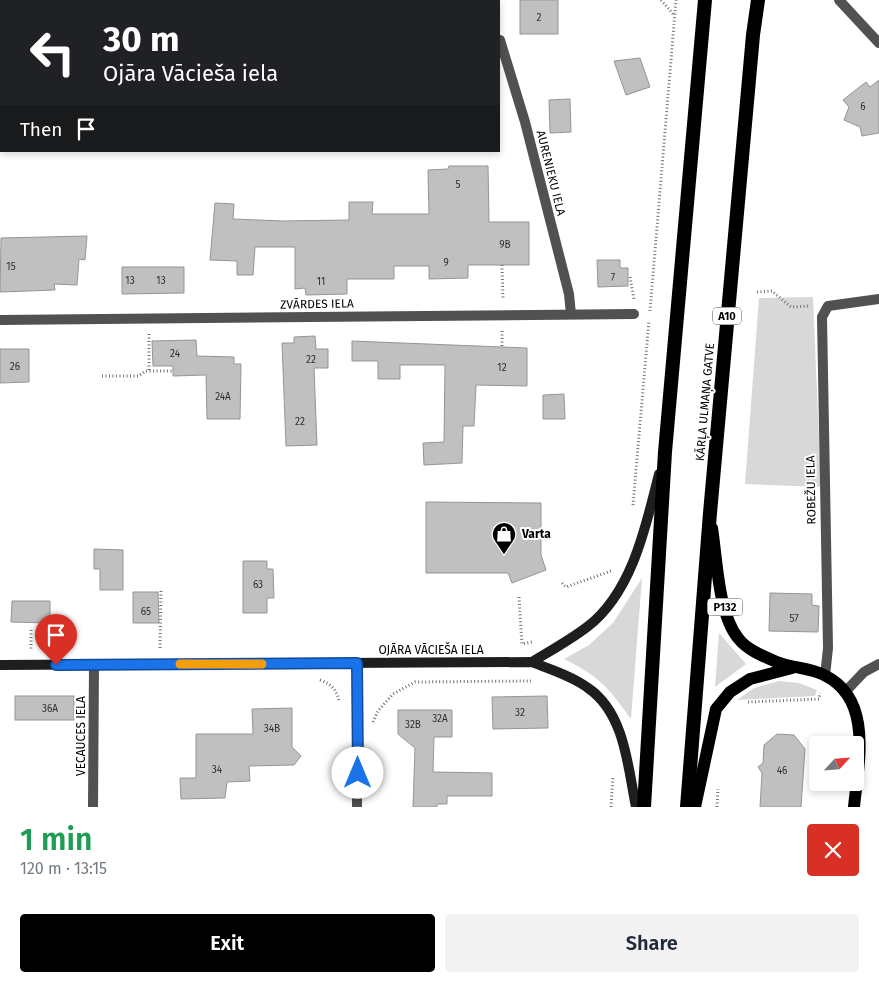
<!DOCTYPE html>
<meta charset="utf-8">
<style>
:root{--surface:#fff;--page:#f2f2f3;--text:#1f2937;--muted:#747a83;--accent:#000}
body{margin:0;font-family:"Fira Sans",sans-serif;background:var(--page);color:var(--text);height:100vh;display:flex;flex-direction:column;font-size:19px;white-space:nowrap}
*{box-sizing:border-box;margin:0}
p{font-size:16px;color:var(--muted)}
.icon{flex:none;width:28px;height:28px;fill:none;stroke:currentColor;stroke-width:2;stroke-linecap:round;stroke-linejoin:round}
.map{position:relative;height:807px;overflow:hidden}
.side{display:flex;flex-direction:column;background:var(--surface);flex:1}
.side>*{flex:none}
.banner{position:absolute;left:0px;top:0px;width:500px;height:152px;box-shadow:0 2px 8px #0003;background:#202124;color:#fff;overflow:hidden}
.needle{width:32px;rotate:64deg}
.tools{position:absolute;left:809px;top:736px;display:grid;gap:10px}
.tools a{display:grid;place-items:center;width:55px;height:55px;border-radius:5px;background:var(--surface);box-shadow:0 2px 8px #0003;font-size:25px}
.pin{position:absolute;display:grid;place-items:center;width:42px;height:42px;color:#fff;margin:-51px -21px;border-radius:50% 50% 50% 0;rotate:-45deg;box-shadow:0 0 5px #0007}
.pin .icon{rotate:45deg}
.me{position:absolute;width:55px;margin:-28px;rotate:0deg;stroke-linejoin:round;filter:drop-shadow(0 0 4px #0008)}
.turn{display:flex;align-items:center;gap:18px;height:105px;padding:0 20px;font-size:22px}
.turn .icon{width:65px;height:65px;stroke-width:2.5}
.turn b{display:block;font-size:35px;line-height:42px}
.then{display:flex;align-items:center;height:48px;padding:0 20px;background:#0003;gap:10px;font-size:19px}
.round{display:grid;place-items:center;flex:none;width:52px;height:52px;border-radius:5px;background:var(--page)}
.headline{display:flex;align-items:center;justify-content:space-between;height:85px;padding:0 20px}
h1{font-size:30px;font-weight:600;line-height:38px;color:#1e9e55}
.primary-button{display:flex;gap:10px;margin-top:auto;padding:10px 20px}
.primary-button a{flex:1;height:58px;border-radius:5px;background:var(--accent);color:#fff;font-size:20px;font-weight:600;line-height:58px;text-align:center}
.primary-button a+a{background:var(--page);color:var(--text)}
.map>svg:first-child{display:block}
.green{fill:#d8d8d8}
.building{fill:#c0c0c0;stroke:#959595}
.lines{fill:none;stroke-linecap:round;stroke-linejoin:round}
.path{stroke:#737373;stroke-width:3;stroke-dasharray:1 2.5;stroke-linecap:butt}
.minor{stroke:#515151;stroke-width:10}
.secondary{stroke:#1e1e1e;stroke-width:10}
.primary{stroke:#000;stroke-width:12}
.trunk{stroke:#000;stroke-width:14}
.route-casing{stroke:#114b97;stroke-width:12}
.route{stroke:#1a73e8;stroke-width:9}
.slow{stroke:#f59e0b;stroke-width:9}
.labels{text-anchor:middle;stroke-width:4;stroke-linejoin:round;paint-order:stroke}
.number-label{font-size:10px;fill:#303030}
.shield{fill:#fff;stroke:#4c4c4c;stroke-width:1}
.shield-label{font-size:11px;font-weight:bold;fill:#000}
.street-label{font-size:12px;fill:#000;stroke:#fff}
.poi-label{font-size:12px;font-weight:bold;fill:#000;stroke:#fff;text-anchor:start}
</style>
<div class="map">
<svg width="879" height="807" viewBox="0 0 879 807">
<rect width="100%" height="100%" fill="#fff"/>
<!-- green -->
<g class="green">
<polygon points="813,297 821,487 745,484 759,298"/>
<path d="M642 578 631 719C609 688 599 676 564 659L589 645 613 623Z"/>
<polygon points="719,633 746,664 715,687"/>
<polygon points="779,681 799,683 817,690 815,696 737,700 754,688"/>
</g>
<!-- building -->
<g class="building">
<rect x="520" y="0" width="38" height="34"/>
<polygon points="640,58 650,87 626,95 614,61"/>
<polygon points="879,80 879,133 862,136 860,127 844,120 849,107 843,100 866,82 870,87"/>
<polygon points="570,99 571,132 550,133 549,100"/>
<polygon points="449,166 488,166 489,222 529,222 529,265 468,265 468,278 429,279 429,266 394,266 394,279 347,279 347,294 306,295 305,288 295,289 295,247 255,247 253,275 237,275 237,261 210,260 215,203 234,204 233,219 283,221 349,220 349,202 373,202 372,214 429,214 428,170 448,169"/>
<polygon points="87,236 85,260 79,259 77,285 54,284 55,290 0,292 1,238"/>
<polygon points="597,260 620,260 620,268 628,268 628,286 598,287"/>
<polygon points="122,267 184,267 184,293 122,294"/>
<polygon points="315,336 316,349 328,349 328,368 314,368 317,445 286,446 282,343 294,343 294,337"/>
<polygon points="196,340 197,356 234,357 234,364 241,364 240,419 207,419 206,375 173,376 173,366 153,366 152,341"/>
<polygon points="352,341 527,348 527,386 476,385 474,426 463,426 462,463 424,465 423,443 444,442 445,365 400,365 400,379 378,379 378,361 352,361"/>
<polygon points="0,349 29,349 29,382 0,383"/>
<polygon points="564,394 565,419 543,419 543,395"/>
<polygon points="426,502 541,503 541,555 546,570 512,583 508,573 426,573"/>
<polygon points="94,549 123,550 123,590 100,590 100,569 94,569"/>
<polygon points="243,561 267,561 267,569 273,569 274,598 267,598 267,613 243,613"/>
<polygon points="133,592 158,592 159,623 133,623"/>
<polygon points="770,593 812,594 812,605 819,606 818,632 769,631"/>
<polygon points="12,601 50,601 50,623 11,622"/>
<rect x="15" y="696" width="59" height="24"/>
<polygon points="547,696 548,728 493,729 492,697"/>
<polygon points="292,708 292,747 301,756 294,765 249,766 250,781 227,782 225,798 181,799 180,778 196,778 196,734 253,734 252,709"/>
<polygon points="398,710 452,710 452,737 434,737 433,772 492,773 492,796 447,796 447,804 437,804 437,807 413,807 415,748 398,734"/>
<polygon points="777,734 794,735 805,749 801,807 760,807 762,773 758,767 763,763 764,745"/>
</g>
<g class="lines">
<!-- path -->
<g class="path">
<polyline points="471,0 471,1"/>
<polyline points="661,0 674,15"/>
<polyline points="502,265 503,300"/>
<polyline points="630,277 634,299"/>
<polyline points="757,292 772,291 791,307 810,306"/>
<polyline points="650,311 676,0"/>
<polyline points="502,331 502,346"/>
<polyline points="149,334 149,371"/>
<polyline points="102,376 138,376 146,371 172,371"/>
<polyline points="633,505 649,320"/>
<polyline points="562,583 566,587 611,571"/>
<polyline points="519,597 522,644 532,642"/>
<polyline points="31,630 31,650"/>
<polyline points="160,648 161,589"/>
<path d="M320 680C331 684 337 690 339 701"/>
<polyline points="748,702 819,699 820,693"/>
<polyline points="373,722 378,711 393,694 415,682 531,681"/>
<polyline points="611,807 613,776"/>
<polyline points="717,807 718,789"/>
</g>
<!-- minor -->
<g class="minor">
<polyline points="839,0 879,43"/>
<polyline points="500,40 525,122 569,294 571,314"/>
<polyline points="0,320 634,314"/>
<polyline points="357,663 357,807"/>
<polyline points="825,676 828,648 822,317 828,306 879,299"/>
<polyline points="845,692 864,672 879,664"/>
<polyline points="93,807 94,665"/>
</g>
<!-- secondary -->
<g class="secondary">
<path d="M532 662C550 651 570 640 587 627 632 593 646 526 659 474"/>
<path d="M0 665 532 662C551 670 572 676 588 688 625 713 628 768 636 807"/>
</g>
<!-- primary -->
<g class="primary">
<path d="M712 528C717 559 718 613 738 638 747 650 763 656 777 662 792 668 810 668 824 675 874 699 858 764 854 807"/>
<polyline points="695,807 716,709 730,692 750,679 792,668"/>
</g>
<!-- trunk -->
<g class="trunk">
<polyline points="644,807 665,452 705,0"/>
<polyline points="687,807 710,513 753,35 758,0"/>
</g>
</g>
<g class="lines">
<!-- route casing -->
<g class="route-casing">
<polyline id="route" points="56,665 357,663 358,773"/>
</g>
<!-- route -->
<use href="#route" class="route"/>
<!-- slow -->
<polyline class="slow" points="180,664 262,664"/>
</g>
<!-- icons -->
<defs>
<g id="shop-pin" transform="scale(1.25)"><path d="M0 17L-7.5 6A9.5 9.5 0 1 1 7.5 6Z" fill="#000" stroke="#fff"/><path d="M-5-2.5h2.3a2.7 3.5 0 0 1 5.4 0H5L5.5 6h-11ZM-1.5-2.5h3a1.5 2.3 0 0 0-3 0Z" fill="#fff"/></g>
</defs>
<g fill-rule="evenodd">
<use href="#shop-pin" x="504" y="534"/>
</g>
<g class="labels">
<!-- number labels -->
<g class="number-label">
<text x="539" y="21">2</text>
<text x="863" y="110">6</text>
<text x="458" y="188">5</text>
<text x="505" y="248">9B</text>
<text x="446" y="266">9</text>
<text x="11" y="270">15</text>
<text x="613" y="281">7</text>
<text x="130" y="284">13</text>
<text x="161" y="284">13</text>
<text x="321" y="285">11</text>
<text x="175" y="357">24</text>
<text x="311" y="363">22</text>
<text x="15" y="370">26</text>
<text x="502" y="371">12</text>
<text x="223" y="400">24A</text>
<text x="300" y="425">22</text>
<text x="258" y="588">63</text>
<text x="146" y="615">65</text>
<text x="794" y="622">57</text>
<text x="50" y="712">36A</text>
<text x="520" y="716">32</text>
<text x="440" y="722">32A</text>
<text x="413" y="728">32B</text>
<text x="272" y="732">34B</text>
<text x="217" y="773">34</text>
<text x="782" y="774">46</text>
</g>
<!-- shield labels -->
<g class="shield">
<rect x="713" y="307.5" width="28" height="17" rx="4"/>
<rect x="707.5" y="598.5" width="35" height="17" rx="4"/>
</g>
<g class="shield-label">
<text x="727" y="320">A10</text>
<text x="725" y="611">P132</text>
</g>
<!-- street labels -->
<g class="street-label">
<text transform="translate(551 173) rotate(76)" y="4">AURENIEKU IELA</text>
<text transform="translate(317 304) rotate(-1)" y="4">ZVĀRDES IELA</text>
<text transform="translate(705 402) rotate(-85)" y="4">KĀRĻA ULMAŅA GATVE</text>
<text transform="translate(811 490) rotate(-91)" y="4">ROBEŽU IELA</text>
<text x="431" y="654">OJĀRA VĀCIEŠA IELA</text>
<text transform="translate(81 736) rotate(-90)" y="4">VECAUCES IELA</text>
</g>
<!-- poi labels -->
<g class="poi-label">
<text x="522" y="538">Varta</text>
</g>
</g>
</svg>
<div class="tools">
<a><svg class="needle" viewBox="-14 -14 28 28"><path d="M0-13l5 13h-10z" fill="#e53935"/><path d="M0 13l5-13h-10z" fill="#747a83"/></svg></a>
</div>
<div class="pin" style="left:56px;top:665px;background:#d93025"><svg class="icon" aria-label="arrive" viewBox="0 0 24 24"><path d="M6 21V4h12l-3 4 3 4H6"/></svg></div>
<svg class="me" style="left:358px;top:773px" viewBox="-20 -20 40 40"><circle r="19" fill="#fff"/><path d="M0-13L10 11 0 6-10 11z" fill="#1a73e8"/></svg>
<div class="banner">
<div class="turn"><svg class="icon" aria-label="left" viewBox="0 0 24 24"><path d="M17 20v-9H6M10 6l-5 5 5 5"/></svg><div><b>30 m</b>Ojāra Vācieša iela</div></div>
<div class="then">Then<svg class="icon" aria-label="arrive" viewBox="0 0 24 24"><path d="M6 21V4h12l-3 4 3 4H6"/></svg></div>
</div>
</div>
<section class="side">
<div class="headline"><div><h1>1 min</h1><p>120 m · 13:15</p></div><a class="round" style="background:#d93025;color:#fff"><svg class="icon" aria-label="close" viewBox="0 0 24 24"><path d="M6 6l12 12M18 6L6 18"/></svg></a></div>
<div class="primary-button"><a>Exit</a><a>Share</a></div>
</section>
